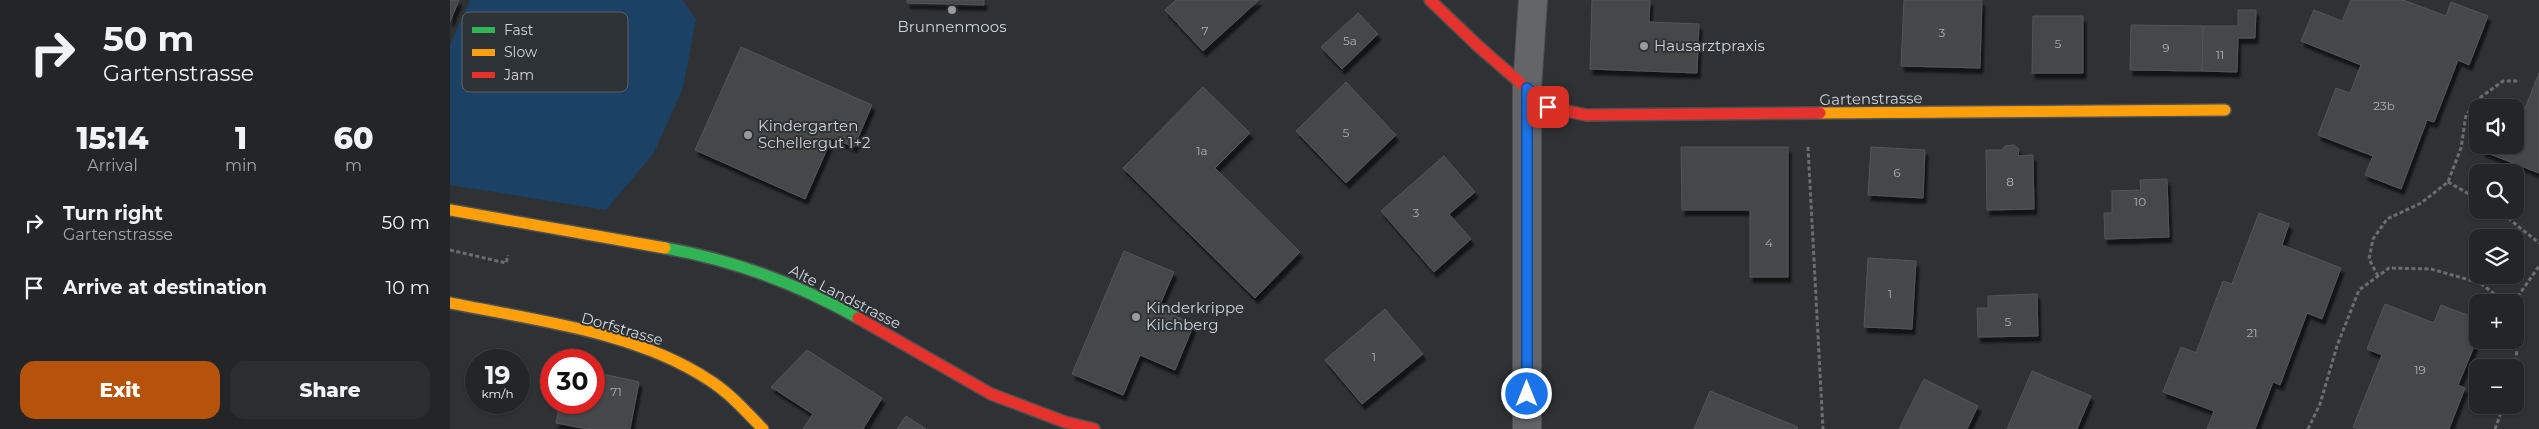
<!DOCTYPE html>
<meta charset="utf-8">
<style>
:root{--surface:#232627;--page:#2b2e2f;--text:#f1f3f6;--muted:#a3a5a7;--line:#404344;--accent:#b45309}
body{margin:0;font-family:Montserrat,sans-serif;background:var(--page);color:var(--text);height:100vh;display:flex;flex-direction:column;font-size:19px;white-space:nowrap}
*{box-sizing:border-box;margin:0}
p{font-size:16px;color:var(--muted)}
.icon{flex:none;width:28px;height:28px;fill:none;stroke:currentColor;stroke-width:2;stroke-linecap:round;stroke-linejoin:round}
.map{position:relative;flex:1;overflow:hidden}
.sheet{display:flex;flex-direction:column;background:var(--surface);width:450px}
.sheet>*{flex:none}
.hud{background:#232627;color:var(--text);overflow:hidden}
.tools{position:absolute;left:2019px;top:99px;display:grid;gap:10px}
.tools a{display:grid;place-items:center;width:55px;height:55px;border-radius:10px;background:var(--surface);box-shadow:0 1px 4px #0004,0 0 0 1px var(--line);font-size:25px}
.speed{position:absolute;left:15px;top:349px;display:flex;gap:10px;font-size:25px;font-weight:700;text-align:center}
.speed>*{display:grid;place-content:center;width:65px;height:65px;border-radius:50%;background:var(--surface);box-shadow:0 1px 4px #0004,0 0 0 1px var(--line);line-height:1}
.speed small{font-size:12px;font-weight:400}
.speed .limit{border:8px solid #d22;background:#fff;color:#111}
.pin{position:absolute;display:grid;place-items:center;width:42px;height:42px;color:#fff;margin:-21px;border-radius:10px;box-shadow:0 2px 8px #0006}
.me{position:absolute;width:55px;margin:-28px;rotate:0deg;stroke-linejoin:round;filter:drop-shadow(0 0 4px #0008)}
.turn{display:flex;align-items:center;gap:18px;height:105px;padding:0 20px;font-size:22px}
.turn .icon{width:65px;height:65px;stroke-width:2.5}
.turn b{display:block;font-size:35px;line-height:42px}
.eta{display:flex;justify-content:space-evenly;align-items:center;height:85px;text-align:center}
.eta b{font-size:30px;font-weight:800;line-height:35px}
.cta{display:flex;gap:10px;margin-top:auto;padding:10px 20px}
.cta a{flex:1;height:58px;border-radius:15px;background:var(--accent);color:#fff;font-size:20px;font-weight:800;line-height:58px;text-align:center}
.cta a+a{background:var(--page);color:var(--text)}
ul{padding:0;list-style:none}
li{display:flex;align-items:center;gap:15px;height:65px;padding:0 20px}
li div{flex:1}
li b{display:block;font-size:19px}
li em{font-style:normal}
main{display:flex;flex:1;min-height:0}
.map>svg:first-child{display:block}
.green{fill:#1b4164}
.building{fill:#444648;stroke:#535658;filter:url(#shadow)}
.lines{fill:none;stroke-linecap:round;stroke-linejoin:round}
.street-casing{stroke:#4d4f50;stroke-width:30}
.fast-casing{stroke:#4d4f50;stroke-width:14}
.slow-casing{stroke:#4d4f50;stroke-width:14}
.jam-casing{stroke:#4d4f50;stroke-width:14}
.path{stroke:#6b6d6e;stroke-width:3;stroke-dasharray:4 2.5;stroke-linecap:butt}
.street{stroke:#646566;stroke-width:28}
.fast{stroke:#30b455;stroke-width:11}
.slow{stroke:#ff9f0a;stroke-width:11}
.jam{stroke:#e5322d;stroke-width:11}
.route-casing{stroke:#114b97;stroke-width:12}
.route{stroke:#1a73e8;stroke-width:9}
.poi-dot{fill:#989b9d;stroke:#2d3236;stroke-width:2}
.labels{text-anchor:middle;stroke-width:4;stroke-linejoin:round;paint-order:stroke}
.number-label{font-size:12px;fill:#adb0b2}
.poi-label{font-size:15px;fill:#d0d3d6;stroke:#2d3236;text-anchor:start}
.street-label{font-size:15px;fill:#d0d3d6;stroke:#2d3236}
.key{fill:#2d3236;stroke:#5e6266;stroke-width:1}
.key-label{font-size:14px;fill:#d0d3d6}
</style>
<main>
<section class="sheet">
<div class="hud">
<div class="turn"><svg class="icon" aria-label="right" viewBox="0 0 24 24"><path d="M7 20v-9h11M14 6l5 5-5 5"/></svg><div><b>50 m</b>Gartenstrasse</div></div>
</div>
<div class="eta">
<div><b>15:14</b><p>Arrival</p></div>
<div><b>1</b><p>min</p></div>
<div><b>60</b><p>m</p></div>
</div>
<ul>
<li><svg class="icon" aria-label="right" viewBox="0 0 24 24"><path d="M7 20v-9h11M14 6l5 5-5 5"/></svg><div><b>Turn right</b><p>Gartenstrasse</p></div><em>50 m</em></li>
<li><svg class="icon" aria-label="arrive" viewBox="0 0 24 24"><path d="M6 21V4h12l-3 4 3 4H6"/></svg><div><b>Arrive at destination</b></div><em>10 m</em></li>
</ul>
<div class="cta"><a>Exit</a><a>Share</a></div>
</section>
<div class="map">
<svg width="2089" height="429" viewBox="0 0 2089 429">
<defs>
<filter id="shadow"><feDropShadow dx="3" dy="5.5" stdDeviation="1" flood-color="#0009"/></filter>
</defs>
<rect width="100%" height="100%" fill="#2f3234"/>
<!-- green -->
<polygon class="green" points="20,0 232,0 246,19 233,88 204,153 156,210 0,185 0,45"/>
<!-- building -->
<g class="building">
<polygon points="0,0 9,0 0,22"/>
<polygon points="457,0 534,0 534,5 457,3"/>
<polygon points="726,0 809,0 753,51 715,10"/>
<polygon points="1142,0 1200,0 1199,22 1249,24 1247,73 1140,69"/>
<polygon points="1454,0 1532,0 1530,68 1451,66"/>
<polygon points="1901,0 1953,0 1996,16 2001,2 2038,16 2019,65 2008,60 1984,122 1977,120 1951,189 1915,175 1923,156 1868,135 1886,88 1900,93 1911,65 1851,41 1864,10 1892,21"/>
<polygon points="1788,10 1806,10 1805,38 1788,38 1787,72 1752,71 1753,26 1788,26"/>
<polygon points="908,13 928,34 892,69 871,47"/>
<polygon points="1583,16 1633,16 1633,73 1582,73"/>
<polygon points="1681,25 1753,26 1752,71 1680,70"/>
<polygon points="291,47 422,105 404,147 382,138 355,199 245,150"/>
<polygon points="2089,73 2089,173 2032,151 2035,145 2065,145 2065,114 2072,116"/>
<polygon points="896,82 946,135 896,183 846,131"/>
<polygon points="753,87 800,133 765,168 850,252 805,298 673,168"/>
<polygon points="1564,145 1569,149 1568,156 1583,155 1584,209 1537,210 1536,150 1552,150 1555,146"/>
<polygon points="1231,147 1338,147 1338,277 1300,277 1300,210 1232,210"/>
<polygon points="1421,147 1475,150 1473,198 1418,195"/>
<polygon points="994,156 1025,192 999,214 1021,239 984,272 931,211"/>
<polygon points="1717,179 1719,237 1655,239 1654,213 1662,213 1662,191 1691,190 1690,180"/>
<polygon points="1809,213 1839,224 1832,245 1891,268 1872,319 1857,313 1830,385 1823,382 1805,429 1757,429 1764,411 1713,392 1731,347 1746,353 1773,281 1782,284"/>
<polygon points="674,251 724,272 708,309 744,324 725,370 690,355 673,395 622,374"/>
<polygon points="1418,258 1466,261 1462,329 1414,327"/>
<polygon points="1587,294 1588,336 1528,337 1527,308 1538,308 1538,296"/>
<polygon points="1935,304 1984,323 1991,305 2028,319 2028,337 2008,385 2015,388 1999,429 1909,429 1903,427 1932,355 1917,349"/>
<polygon points="935,309 973,354 912,404 875,360"/>
<polygon points="357,350 432,398 413,429 353,429 363,414 321,387"/>
<polygon points="1582,371 1641,396 1627,429 1557,429"/>
<polygon points="144,372 189,382 180,429 137,429 106,423 110,402 144,402"/>
<polygon points="1474,379 1528,406 1517,429 1449,429"/>
<polygon points="1260,391 1348,427 1347,429 1244,429"/>
<polygon points="456,416 476,429 447,429"/>
</g>
<g class="lines">
<!-- street casing -->
<g class="street-casing">
<polyline id="street" points="1077,429 1077,88 1083,0"/>
</g>
<!-- fast casing -->
<g class="fast-casing">
<path id="fast" d="M215 248C283 260 348 284 408 318"/>
</g>
<!-- slow casing -->
<g class="slow-casing">
<g id="slow">
<polyline points="1370,113 1775,110"/>
<polyline points="0,210 215,248"/>
<path d="M0 303C84 320 187 332 259 380 280 393 296 412 313 429"/>
</g>
</g>
<!-- jam casing -->
<g class="jam-casing">
<g id="jam">
<polyline points="980,0 1028,46 1098,107 1136,115 1370,113"/>
<polyline points="408,318 541,394 615,422 644,429"/>
</g>
</g>
<!-- path -->
<g class="path">
<polyline points="1358,147 1373,429"/>
<polyline points="1998,182 2028,199"/>
<polyline points="2048,210 2089,243"/>
<polyline points="0,250 56,263 58,255"/>
<polyline points="1928,276 1919,259 1923,239 1937,219 1971,203 1998,182 2011,148 2016,115 2031,97 2053,81 2070,81"/>
<polyline points="2064,302 2089,266"/>
<polyline points="2064,368 2069,339 2065,322"/>
<polyline points="1858,429 1870,404 1887,346 1909,290 1939,268 1981,269 2030,283 2055,302"/>
<polyline points="2045,429 2054,405"/>
</g>
<!-- street -->
<use href="#street" class="street"/>
<!-- fast -->
<use href="#fast" class="fast"/>
<!-- slow -->
<use href="#slow" class="slow"/>
<!-- jam -->
<use href="#jam" class="jam"/>
</g>
<g class="lines">
<!-- route casing -->
<g class="route-casing">
<polyline id="route" points="1077,394 1077,88 1098,107"/>
</g>
<!-- route -->
<use href="#route" class="route"/>
</g>
<!-- markers -->
<g class="poi-dot">
<circle cx="502" cy="10" r="5"/>
<circle cx="1194" cy="46" r="5"/>
<circle cx="298" cy="135" r="5"/>
<circle cx="686" cy="317" r="5"/>
</g>
<g class="labels">
<!-- number labels -->
<g class="number-label">
<text x="755" y="35">7</text>
<text x="1492" y="37">3</text>
<text x="900" y="45">5a</text>
<text x="1608" y="48">5</text>
<text x="1716" y="52">9</text>
<text x="1770" y="59">11</text>
<text x="1934" y="110">23b</text>
<text x="896" y="137">5</text>
<text x="752" y="155">1a</text>
<text x="1447" y="177">6</text>
<text x="1560" y="186">8</text>
<text x="1690" y="206">10</text>
<text x="966" y="217">3</text>
<text x="1319" y="247">4</text>
<text x="1440" y="298">1</text>
<text x="1558" y="326">5</text>
<text x="1802" y="337">21</text>
<text x="924" y="361">1</text>
<text x="1970" y="374">19</text>
<text x="166" y="396">71</text>
</g>
<!-- poi labels -->
<g class="poi-label">
<text x="502" y="32" text-anchor="middle">Brunnenmoos</text>
<text x="1204" y="51">Hausarztpraxis</text>
<text x="308" y="131">Kindergarten<tspan x="308" dy="17">Schellergut 1+2</tspan></text>
<text x="696" y="313">Kinderkrippe<tspan x="696" dy="17">Kilchberg</tspan></text>
</g>
<!-- street labels -->
<g class="street-label">
<text transform="translate(1421 99) rotate(-1)" y="5">Gartenstrasse</text>
<text transform="translate(395 297) rotate(27)" y="5">Alte Landstrasse</text>
<text transform="translate(172 329) rotate(16)" y="5">Dorfstrasse</text>
</g>
</g>
<!-- legend -->
<rect x="12" y="12" width="166" height="80" rx="8" class="key"/>
<rect x="22" y="27" width="23" height="6" fill="#30b455"/>
<rect x="22" y="49" width="23" height="7" fill="#ff9f0a"/>
<rect x="22" y="72" width="23" height="6" fill="#e5322d"/>
<g class="key-label">
<text x="54" y="35">Fast</text>
<text x="54" y="57">Slow</text>
<text x="54" y="80">Jam</text>
</g>
</svg>
<div class="tools">
<a><svg class="icon" aria-label="sound" viewBox="0 0 24 24"><path d="M4 9h4l5-4v14l-5-4H4zM17 9q2 3 0 6"/></svg></a>
<a><svg class="icon" aria-label="search" viewBox="0 0 24 24"><circle cx="10" cy="10" r="6"/><path d="M15 15l6 6"/></svg></a>
<a><svg class="icon" aria-label="layers" viewBox="0 0 24 24"><path d="M12 4l9 5-9 5-9-5zM3 14l9 5 9-5"/></svg></a>
<a>+</a>
<a>−</a>
</div>
<div class="speed"><div>19<small>km/h</small></div><div class="limit">30</div></div>
<div class="pin" style="left:1098px;top:107px;background:#d93025"><svg class="icon" aria-label="arrive" viewBox="0 0 24 24"><path d="M6 21V4h12l-3 4 3 4H6"/></svg></div>
<svg class="me" style="left:1077px;top:394px" viewBox="-20 -20 40 40"><circle r="17" fill="#1a73e8" stroke="#fff" stroke-width="3"/><path d="M0-11L8 9 0 5-8 9z" fill="#fff"/></svg>
</div>
</main>
